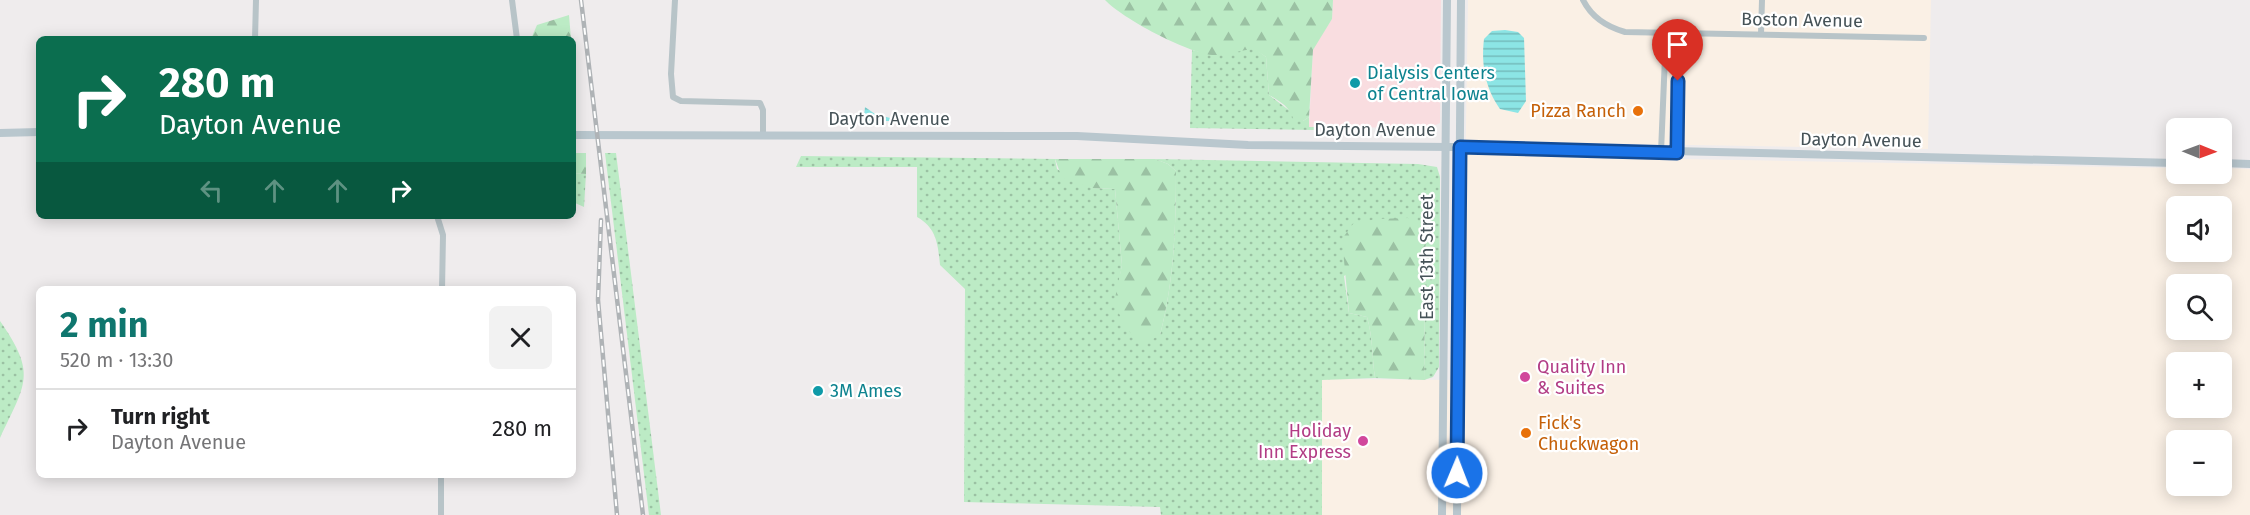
<!DOCTYPE html>
<meta charset="utf-8">
<style>
:root{--surface:#fff;--page:#f2f2f2;--text:#202124;--muted:#757577;--line:#e0e0e0;--accent:#0f766e}
body{margin:0;font-family:"Fira Sans",sans-serif;background:var(--page);color:var(--text);height:100vh;display:flex;flex-direction:column;font-size:22px;white-space:nowrap}
*{box-sizing:border-box;margin:0}
p{font-size:20px;color:var(--muted)}
.icon{flex:none;width:33px;height:33px;fill:none;stroke:currentColor;stroke-width:2;stroke-linecap:round;stroke-linejoin:round}
.map{position:relative;flex:1;overflow:hidden}
.side{position:absolute;left:36px;top:286px;width:540px;height:192px;display:flex;flex-direction:column;background:var(--surface);border-radius:9px;box-shadow:0 3px 15px #0003}
.side>*{flex:none}
.banner{position:absolute;left:36px;top:36px;width:540px;height:183px;border-radius:9px;box-shadow:0 3px 15px #0003;background:#0b6e4f;color:#fff;overflow:hidden}
.needle{width:39px;rotate:91deg}
.fabs{position:absolute;left:2166px;top:118px;display:grid;gap:12px}
.fabs a{display:grid;place-items:center;width:66px;height:66px;border-radius:9px;background:var(--surface);box-shadow:0 3px 15px #0003;font-size:30px}
.pin{position:absolute;display:grid;place-items:center;width:51px;height:51px;color:#fff;margin:-62px -26px;border-radius:50% 50% 50% 0;rotate:-45deg;box-shadow:0 0 6px #0007}
.pin .icon{rotate:45deg}
.me{position:absolute;width:66px;margin:-33px;rotate:1deg;stroke-linejoin:round;filter:drop-shadow(0 0 4px #0008)}
.turn{display:flex;align-items:center;gap:21px;height:126px;padding:0 24px;font-size:27px}
.turn .icon{width:78px;height:78px;stroke-width:2.5}
.turn b{display:block;font-size:42px;line-height:51px}
.lanes{display:flex;align-items:center;height:57px;padding:0 24px;background:#0003;justify-content:center;gap:30px;direction:ltr}
.lanes .off{opacity:.35}
.round{display:grid;place-items:center;flex:none;width:63px;height:63px;border-radius:9px;background:var(--page)}
.overview{display:flex;align-items:center;justify-content:space-between;height:102px;padding:0 24px}
h1{font-size:36px;font-weight:700;line-height:45px;color:var(--accent)}
ul{padding:0;list-style:none}
li{display:flex;align-items:center;gap:18px;height:78px;padding:0 24px;border-top:2px solid var(--line)}
li div{flex:1}
li b{display:block;font-size:22px}
li em{font-style:normal}
.map>svg:first-child{display:block}
.commercial{fill:#faf0e5;fill-rule:evenodd}
.medical{fill:#f9dde0}
.grass{fill:url(#grass-dots)}
.forest{fill:url(#forest-firs)}
.water{fill:url(#water-rules)}
.lines{fill:none;stroke-linecap:round;stroke-linejoin:round}
.minor{stroke:#b8c4c8;stroke-width:6}
.secondary{stroke:#b9c7ce;stroke-width:8}
.rail-casing{stroke:#afb3b6;stroke-width:4.5}
.rail{stroke:#fff;stroke-width:2;stroke-dasharray:7;stroke-linecap:butt}
.route-casing{stroke:#114b97;stroke-width:15}
.route{stroke:#1a73e8;stroke-width:10}
.culture-dot{fill:#0f9aa8;stroke:#fff;stroke-width:2}
.food-dot{fill:#e8710a;stroke:#fff;stroke-width:2}
.hotel-dot{fill:#d1479c;stroke:#fff;stroke-width:2}
.labels{text-anchor:middle;stroke-width:4.5;stroke-linejoin:round;paint-order:stroke}
.street-label{font-size:18px;fill:#465358;stroke:#fff}
.culture-label{font-size:18px;fill:#0d838f;stroke:#fff;text-anchor:start}
.food-label{font-size:18px;fill:#c56008;stroke:#fff;text-anchor:end}
.hotel-label{font-size:18px;fill:#b23c85;stroke:#fff;text-anchor:start}
</style>
<div class="map">
<svg width="2250" height="515" viewBox="0 0 2250 515">
<defs>
<pattern id="grass-dots" width="8" height="8" patternUnits="userSpaceOnUse" patternTransform="scale(1.5)"><rect width="8" height="8" fill="#bcebc5"/><path d="M2 2h.1M6 6h.1" fill="none" stroke="#9bc1a3" stroke-width="1.8" stroke-linecap="round"/></pattern>
<pattern id="forest-firs" width="22" height="20" patternUnits="userSpaceOnUse" patternTransform="scale(1.5)"><rect width="22" height="20" fill="#bcebc5"/><path d="M5 1l3.5 6h-7zM16 11l3.5 6h-7z" fill="#9bc1a3"/></pattern>
<pattern id="water-rules" width="6" height="5" patternUnits="userSpaceOnUse" patternTransform="scale(1.5)"><rect width="6" height="5" fill="#8ce5e5"/><path d="M0 2.5h6" fill="none" stroke="#74bcbc"/></pattern>
</defs>
<rect width="100%" height="100%" fill="#efeced"/>
<!-- commercial -->
<path class="commercial" d="M1468 0H1931L1928 149 1573 143 1572 157 2176 168V174H2222V168L2250 169V515H1322V379L1462 380ZM2176 207H2222V252H2176ZM2176 285H2222V330H2176ZM2176 363H2222V408H2176ZM2176 441H2222V486H2176Z"/>
<!-- medical -->
<polygon class="medical" points="1333,0 1441,0 1440,123 1429,128 1309,127 1313,49 1332,19"/>
<!-- grass -->
<g class="grass">
<polygon points="1254,48 1266,57 1269,95 1303,121 1309,117 1309,127 1315,127 1314,130 1190,128 1192,50 1214,55"/>
<polygon points="605,153 616,153 661,515 649,515"/>
<path d="M801 156 1055 159 1057 169 1092 188 1115 189 1122 265 1119 282 1160 335C1174 281 1176 227 1176 171L1168 164 1155 159 1418 164 1437 167 1440 177 1439 367 1433 377 1424 380 1426 225 1344 276 1349 313 1367 317C1373 338 1372 357 1375 378L1322 380V515H1161L1160 507 964 502 965 289 940 265C938 245 937 228 917 217V167H796Z"/>
<polygon points="573,173 586,174 584,207 573,202"/>
<path d="M0 321C37 374 26 383 0 438Z"/>
</g>
<!-- forest -->
<g class="forest">
<path d="M1105 0H1333L1332 19 1313 50 1309 117 1303 121H1294C1290 107 1281 102 1269 95L1266 57 1254 49C1241 50 1225 56 1212 55 1186 52 1123 19 1105 0Z"/>
<polygon points="569,15 571,39 531,39 537,25"/>
<polygon points="573,153 586,153 586,174 573,173"/>
<path d="M1055 159H1155L1168 164 1176 171C1176 227 1174 281 1160 335L1142 345 1126 328 1114 303 1122 265 1115 189 1092 188 1062 178Z"/>
<path d="M1408 218 1426 225 1424 380 1375 378C1372 357 1373 338 1367 317L1349 313 1342 239 1353 224 1376 219Z"/>
</g>
<!-- water -->
<g class="water">
<path d="M1505 30 1518 32 1524 38 1526 101 1518 113 1500 109C1485 88 1481 64 1484 39L1492 31Z"/>
<polygon points="865,107 875,114 890,118 891,121 868,121 864,117"/>
</g>
<g class="lines">
<!-- minor -->
<g class="minor">
<polyline points="512,0 517,39"/>
<polyline points="675,0 671,74 673,97 681,101 760,103 763,110 763,135"/>
<path d="M1583 0C1592 18 1607 27 1625 32L1924 38"/>
<polyline points="1761,34 1762,0"/>
<polyline points="255,39 256,0"/>
<polyline points="1661,152 1666,33"/>
<polyline points="1677,153 1678,33"/>
<polyline points="437,216 443,235 442,290"/>
<polyline points="441,515 441,476"/>
</g>
<!-- secondary -->
<g class="secondary">
<polyline points="0,133 39,132"/>
<polyline points="573,135 1077,136 1248,145 1544,148 2176,163"/>
<polyline points="2222,163 2250,164"/>
<polyline points="1442,515 1447,0"/>
<polyline points="1457,515 1461,0"/>
</g>
<!-- rail casing -->
<g class="rail-casing">
<g id="rail">
<polyline points="581,0 643,515"/>
<polyline points="601,220 598,300 617,515"/>
</g>
</g>
<!-- rail -->
<use href="#rail" class="rail"/>
</g>
<g class="lines">
<!-- route casing -->
<g class="route-casing">
<polyline id="route" points="1457,473 1460,147 1677,153 1678,81"/>
</g>
<!-- route -->
<use href="#route" class="route"/>
</g>
<!-- markers -->
<g class="culture-dot">
<circle cx="1355" cy="83" r="6"/>
<circle cx="818" cy="391" r="6"/>
</g>
<g class="food-dot">
<circle cx="1638" cy="111" r="6"/>
<circle cx="1526" cy="433" r="6"/>
</g>
<g class="hotel-dot">
<circle cx="1525" cy="377" r="6"/>
<circle cx="1363" cy="441" r="6"/>
</g>
<g class="labels">
<!-- street labels -->
<g class="street-label">
<text transform="translate(1802 20) rotate(1)" y="6">Boston Avenue</text>
<text x="889" y="125">Dayton Avenue</text>
<text x="1375" y="136">Dayton Avenue</text>
<text transform="translate(1861 140) rotate(1)" y="6">Dayton Avenue</text>
<text transform="translate(1427 257) rotate(-90)" y="6">East 13th Street</text>
</g>
<!-- culture labels -->
<g class="culture-label">
<text x="1367" y="79">Dialysis Centers<tspan x="1367" dy="21">of Central Iowa</tspan></text>
<text x="830" y="397">3M Ames</text>
</g>
<!-- food labels -->
<g class="food-label">
<text x="1626" y="117">Pizza Ranch</text>
<text x="1538" y="429" text-anchor="start">Fick's<tspan x="1538" dy="21">Chuckwagon</tspan></text>
</g>
<!-- hotel labels -->
<g class="hotel-label">
<text x="1537" y="373">Quality Inn<tspan x="1537" dy="21">&amp; Suites</tspan></text>
<text x="1351" y="437" text-anchor="end">Holiday<tspan x="1351" dy="21">Inn Express</tspan></text>
</g>
</g>
</svg>
<div class="fabs">
<a><svg class="needle" viewBox="-14 -14 28 28"><path d="M0-13l5 13h-10z" fill="#e53935"/><path d="M0 13l5-13h-10z" fill="#757577"/></svg></a>
<a><svg class="icon" aria-label="sound" viewBox="0 0 24 24"><path d="M4 9h4l5-4v14l-5-4H4zM17 9q2 3 0 6"/></svg></a>
<a><svg class="icon" aria-label="search" viewBox="0 0 24 24"><circle cx="10" cy="10" r="6"/><path d="M15 15l6 6"/></svg></a>
<a>+</a>
<a>−</a>
</div>
<div class="pin" style="left:1678px;top:81px;background:#d93025"><svg class="icon" aria-label="arrive" viewBox="0 0 24 24"><path d="M6 21V4h12l-3 4 3 4H6"/></svg></div>
<svg class="me" style="left:1457px;top:473px" viewBox="-20 -20 40 40"><circle r="17" fill="#1a73e8" stroke="#fff" stroke-width="3"/><path d="M0-11L8 9 0 5-8 9z" fill="#fff"/></svg>
<div class="banner">
<div class="turn"><svg class="icon" aria-label="right" viewBox="0 0 24 24"><path d="M7 20v-9h11M14 6l5 5-5 5"/></svg><div><b>280 m</b>Dayton Avenue</div></div>
<div class="lanes"><svg class="icon off" aria-label="left" viewBox="0 0 24 24"><path d="M17 20v-9H6M10 6l-5 5 5 5"/></svg><svg class="icon off" aria-label="ahead" viewBox="0 0 24 24"><path d="M12 20V5M6 11l6-6 6 6"/></svg><svg class="icon off" aria-label="ahead" viewBox="0 0 24 24"><path d="M12 20V5M6 11l6-6 6 6"/></svg><svg class="icon" aria-label="right" viewBox="0 0 24 24"><path d="M7 20v-9h11M14 6l5 5-5 5"/></svg></div>
</div>
<section class="side">
<div class="overview"><div><h1>2 min</h1><p>520 m · 13:30</p></div><a class="round"><svg class="icon" aria-label="close" viewBox="0 0 24 24"><path d="M6 6l12 12M18 6L6 18"/></svg></a></div>
<ul>
<li><svg class="icon" aria-label="right" viewBox="0 0 24 24"><path d="M7 20v-9h11M14 6l5 5-5 5"/></svg><div><b>Turn right</b><p>Dayton Avenue</p></div><em>280 m</em></li>
</ul>
</section>
</div>
